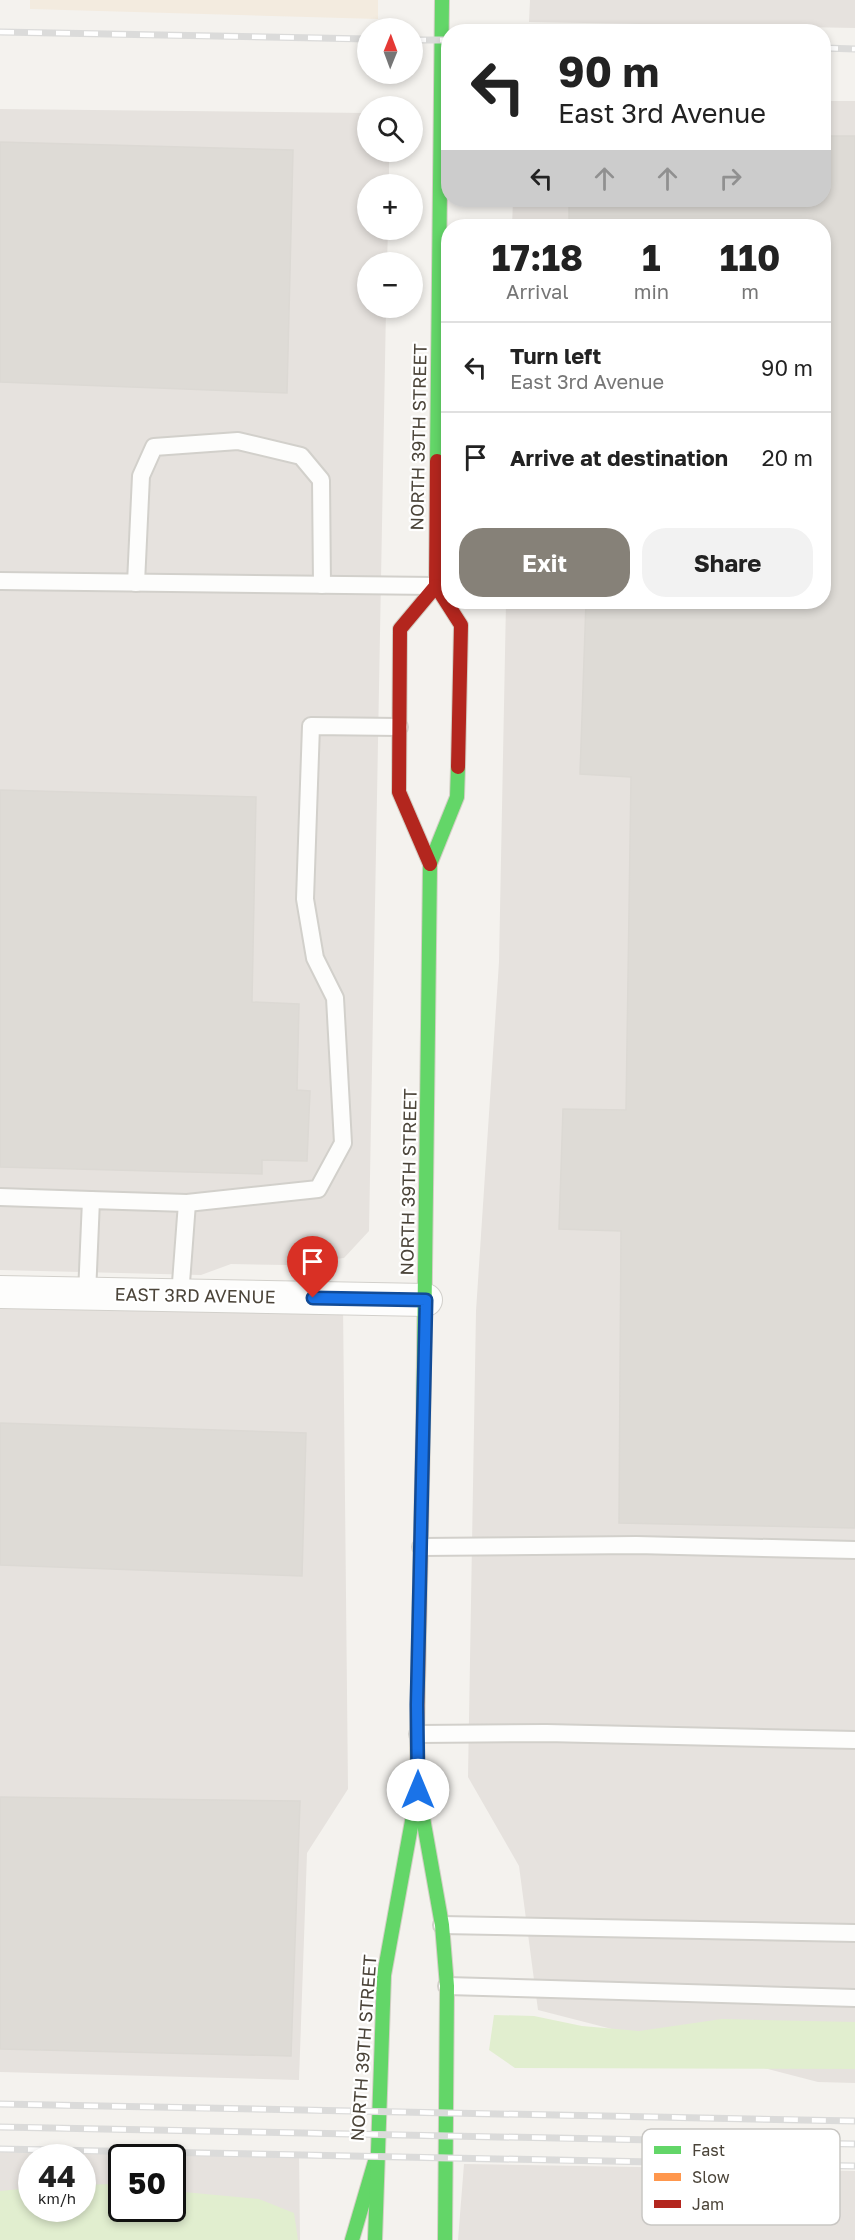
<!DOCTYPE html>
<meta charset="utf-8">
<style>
:root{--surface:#fff;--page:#f2f2f2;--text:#222;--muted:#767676;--line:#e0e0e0;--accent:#868178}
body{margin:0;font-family:"Golos Text",sans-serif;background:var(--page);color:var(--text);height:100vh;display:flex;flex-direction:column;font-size:22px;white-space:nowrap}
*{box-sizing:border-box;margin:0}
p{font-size:20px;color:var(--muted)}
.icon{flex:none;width:33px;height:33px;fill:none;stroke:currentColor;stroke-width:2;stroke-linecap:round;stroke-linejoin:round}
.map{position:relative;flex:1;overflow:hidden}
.details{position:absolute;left:441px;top:219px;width:390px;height:390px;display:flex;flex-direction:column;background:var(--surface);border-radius:24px;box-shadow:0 3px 9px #0003}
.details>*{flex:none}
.hud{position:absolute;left:441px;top:24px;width:390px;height:183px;border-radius:24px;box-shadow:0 3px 9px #0003;background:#fff;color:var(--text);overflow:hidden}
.needle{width:39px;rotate:1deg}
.controls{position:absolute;left:357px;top:18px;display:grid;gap:12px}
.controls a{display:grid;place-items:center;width:66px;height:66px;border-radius:50%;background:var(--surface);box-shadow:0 3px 9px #0003;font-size:30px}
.speed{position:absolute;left:18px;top:2144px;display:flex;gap:12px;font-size:30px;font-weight:700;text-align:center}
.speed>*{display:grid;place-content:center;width:78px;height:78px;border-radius:50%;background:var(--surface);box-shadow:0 3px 9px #0003;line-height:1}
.speed small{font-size:15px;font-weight:400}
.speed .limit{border:3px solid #111;border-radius:9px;background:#fff;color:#111}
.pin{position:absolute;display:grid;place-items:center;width:51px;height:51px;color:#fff;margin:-62px -26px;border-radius:50% 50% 50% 0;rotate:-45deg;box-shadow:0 0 6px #0007}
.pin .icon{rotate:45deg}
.me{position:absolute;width:66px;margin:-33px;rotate:0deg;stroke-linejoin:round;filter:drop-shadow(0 0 4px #0008)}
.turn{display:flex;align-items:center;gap:21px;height:126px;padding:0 18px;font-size:27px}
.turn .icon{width:78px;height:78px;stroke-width:2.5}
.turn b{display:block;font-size:42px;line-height:51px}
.lanes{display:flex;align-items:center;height:57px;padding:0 18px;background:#0003;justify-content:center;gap:30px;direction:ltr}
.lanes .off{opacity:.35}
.eta{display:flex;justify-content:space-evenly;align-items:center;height:102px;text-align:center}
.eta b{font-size:36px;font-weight:700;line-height:42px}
.cta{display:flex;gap:12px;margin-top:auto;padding:12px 18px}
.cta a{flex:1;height:69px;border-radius:24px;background:var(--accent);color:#fff;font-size:24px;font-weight:700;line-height:69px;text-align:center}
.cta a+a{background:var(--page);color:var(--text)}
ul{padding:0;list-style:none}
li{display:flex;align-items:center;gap:18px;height:90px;padding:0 18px;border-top:2px solid var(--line)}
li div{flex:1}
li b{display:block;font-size:22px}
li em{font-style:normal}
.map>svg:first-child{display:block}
.commercial{fill:#f3ebdf}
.industrial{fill:#e6e2de;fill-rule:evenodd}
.green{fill:#e1eecf}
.building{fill:#dedbd6;stroke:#dcd9d4;stroke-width:1.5}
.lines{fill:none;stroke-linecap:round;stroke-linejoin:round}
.lane-casing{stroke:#d2d0cb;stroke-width:20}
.street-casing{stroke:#d2d0cb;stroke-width:34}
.fast-casing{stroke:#d3cfc5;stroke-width:16}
.slow-casing{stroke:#d3cfc5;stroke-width:16}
.jam-casing{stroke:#d3cfc5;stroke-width:16}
.lane{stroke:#fdfdfc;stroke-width:16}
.street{stroke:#fdfdfc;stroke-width:32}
.fast{stroke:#63d668;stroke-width:14}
.slow{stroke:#ff974d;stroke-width:14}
.jam{stroke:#b3261e;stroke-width:14}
.rail-casing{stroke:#dbdbda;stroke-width:7}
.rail{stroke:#fff;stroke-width:4.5;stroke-dasharray:14;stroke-linecap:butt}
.route-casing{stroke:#114b97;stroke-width:15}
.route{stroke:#1a73e8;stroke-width:10}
.labels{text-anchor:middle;stroke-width:4.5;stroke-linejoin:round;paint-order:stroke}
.street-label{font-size:18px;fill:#4b4439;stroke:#fff}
.key{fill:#fff;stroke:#c9c7c4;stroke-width:1.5}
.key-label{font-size:16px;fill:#4b4439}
</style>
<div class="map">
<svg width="855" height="2240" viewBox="0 0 855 2240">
<rect width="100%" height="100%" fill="#f4f2ee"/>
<!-- commercial -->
<polygon class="commercial" points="30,0 378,0 378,19 30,9"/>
<!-- industrial -->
<g class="industrial">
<polygon points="530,0 855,0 855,28 529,22"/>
<polygon points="824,101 855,101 855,2083 818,2082 538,2010 519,1866 468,1777 476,1311 499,962 506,602 824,602 824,226 512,226 513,200 824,200"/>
<polygon points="0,109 367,113 368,152 389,152 389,184 368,184 368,230 388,230 387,262 368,262 368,308 386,308 369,1231 344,1258 286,1265 231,1264 201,1275 0,1270"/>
<polygon points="0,1296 343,1304 348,1789 307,1853 299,2080 0,2072"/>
<path d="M0 2147 299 2152 300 2240H0ZM32 2157H82V2208H32ZM122 2157H172V2208H122Z"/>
<polygon points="464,2164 855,2171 855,2240 458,2240"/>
</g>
<!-- green -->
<g class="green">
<polygon points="494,2015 534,2016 582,2026 639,2031 722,2019 855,2022 855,2069 515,2068 489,2050"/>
<polygon points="110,2184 121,2185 122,2208 172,2208 173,2191 259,2199 294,2213 298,2240 0,2240 0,2191 31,2188 32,2208 82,2208 83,2185"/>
</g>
<!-- building -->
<g class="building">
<polygon points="824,136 855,136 855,1528 619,1523 621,1231 559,1229 563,1109 626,1110 631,777 580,774 586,602 824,602 824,226 569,226 569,200 824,200"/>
<polygon points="0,142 293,150 287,393 0,382"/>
<polygon points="0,790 256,797 252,1002 299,1004 297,1090 310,1091 307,1161 262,1160 262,1174 0,1167"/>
<polygon points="0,1423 306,1433 302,1576 0,1565"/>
<polygon points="0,1797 300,1801 291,2056 0,2049"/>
</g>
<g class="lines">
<!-- lane casing -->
<g class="lane-casing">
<g id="lane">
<polyline points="0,581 435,586"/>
<polyline points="136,583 141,476 154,447 238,441 301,456 321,480 322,585"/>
<polyline points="0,1197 91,1200"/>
<polyline points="187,1203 318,1189 343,1143 335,998 315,958 305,899 311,726 399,727"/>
<polyline points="87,1294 91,1200 187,1203 180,1296"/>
<polyline points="421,1547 636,1545 855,1550"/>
<polyline points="418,1734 546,1733 855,1740"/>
<polyline points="442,1925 855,1933"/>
<polyline points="447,1986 855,1998"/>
</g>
</g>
<!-- street casing -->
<g class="street-casing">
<polyline id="street" points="0,1292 426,1300"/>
</g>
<!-- fast casing -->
<g class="fast-casing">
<g id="fast">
<polyline points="437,461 442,0"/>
<polyline points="423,1434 430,864 457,797 458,767"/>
<polyline points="417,1733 418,1790 442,1925 447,1986 445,2240"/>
<polyline points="352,2240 376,2158"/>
<polyline points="375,2240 384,1975 414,1810"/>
</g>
</g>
<!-- slow casing -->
<g class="slow-casing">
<polyline id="slow" points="417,1733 423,1434"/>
</g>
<!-- jam casing -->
<g class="jam-casing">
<g id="jam">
<polyline points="437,461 436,586 461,625 458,767"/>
<polyline points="430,864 399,792 400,629 436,586"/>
</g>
</g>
<!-- lane -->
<use href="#lane" class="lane"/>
<!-- street -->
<use href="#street" class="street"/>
<!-- fast -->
<use href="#fast" class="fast"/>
<!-- slow -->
<use href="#slow" class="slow"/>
<!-- jam -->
<use href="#jam" class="jam"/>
<!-- rail casing -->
<g class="rail-casing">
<g id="rail">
<polyline points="0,32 368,39"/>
<polyline points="412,40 448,40"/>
<polyline points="824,48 855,49"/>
<polyline points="0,2104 855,2121"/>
<polyline points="0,2127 855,2144"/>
<polyline points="0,2149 855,2166"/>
</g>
</g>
<!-- rail -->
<use href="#rail" class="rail"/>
</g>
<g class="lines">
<!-- route casing -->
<g class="route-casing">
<polyline id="route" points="313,1298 426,1300 417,1705 418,1790"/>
</g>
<!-- route -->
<use href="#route" class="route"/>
</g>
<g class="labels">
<!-- street labels -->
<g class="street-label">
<text transform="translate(419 437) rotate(-89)" y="6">NORTH 39TH STREET</text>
<text transform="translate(409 1182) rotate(-89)" y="6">NORTH 39TH STREET</text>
<text transform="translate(195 1296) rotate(1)" y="6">EAST 3RD AVENUE</text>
<text transform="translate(364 2048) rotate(-86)" y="6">NORTH 39TH STREET</text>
</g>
</g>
<!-- legend -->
<rect x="642" y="2129" width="198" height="96" rx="9" class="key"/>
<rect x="654" y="2146" width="27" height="8" fill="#63d668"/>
<rect x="654" y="2173" width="27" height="8" fill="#ff974d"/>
<rect x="654" y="2200" width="27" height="8" fill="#b3261e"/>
<g class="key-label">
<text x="692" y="2156">Fast</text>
<text x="692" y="2183">Slow</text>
<text x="692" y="2210">Jam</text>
</g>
</svg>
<div class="controls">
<a><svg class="needle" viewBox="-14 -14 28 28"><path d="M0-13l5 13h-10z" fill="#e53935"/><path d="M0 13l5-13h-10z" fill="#767676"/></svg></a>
<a><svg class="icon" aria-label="search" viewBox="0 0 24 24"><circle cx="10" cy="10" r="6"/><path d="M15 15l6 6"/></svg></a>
<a>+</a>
<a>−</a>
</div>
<div class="speed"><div>44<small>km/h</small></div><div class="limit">50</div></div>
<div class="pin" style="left:313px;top:1298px;background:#d93025"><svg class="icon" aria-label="arrive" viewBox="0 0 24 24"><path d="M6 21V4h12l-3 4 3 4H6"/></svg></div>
<svg class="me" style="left:418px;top:1790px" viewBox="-20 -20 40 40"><circle r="19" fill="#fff"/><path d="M0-13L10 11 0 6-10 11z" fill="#1a73e8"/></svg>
<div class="hud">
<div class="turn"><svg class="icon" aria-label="left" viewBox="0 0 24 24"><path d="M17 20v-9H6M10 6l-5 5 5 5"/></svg><div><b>90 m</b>East 3rd Avenue</div></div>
<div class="lanes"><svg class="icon" aria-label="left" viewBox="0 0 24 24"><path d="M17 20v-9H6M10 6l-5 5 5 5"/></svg><svg class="icon off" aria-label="ahead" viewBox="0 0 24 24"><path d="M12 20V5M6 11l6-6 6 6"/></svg><svg class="icon off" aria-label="ahead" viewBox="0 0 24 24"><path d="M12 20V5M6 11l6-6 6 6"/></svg><svg class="icon off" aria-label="right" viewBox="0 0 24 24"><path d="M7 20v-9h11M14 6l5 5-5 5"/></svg></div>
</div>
<section class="details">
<div class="eta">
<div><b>17:18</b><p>Arrival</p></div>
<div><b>1</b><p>min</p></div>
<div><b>110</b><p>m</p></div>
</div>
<ul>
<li><svg class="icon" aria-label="left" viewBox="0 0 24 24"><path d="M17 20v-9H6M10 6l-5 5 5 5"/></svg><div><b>Turn left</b><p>East 3rd Avenue</p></div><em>90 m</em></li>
<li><svg class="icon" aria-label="arrive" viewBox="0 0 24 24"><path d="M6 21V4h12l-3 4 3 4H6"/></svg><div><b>Arrive at destination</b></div><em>20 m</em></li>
</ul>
<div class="cta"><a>Exit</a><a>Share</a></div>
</section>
</div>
